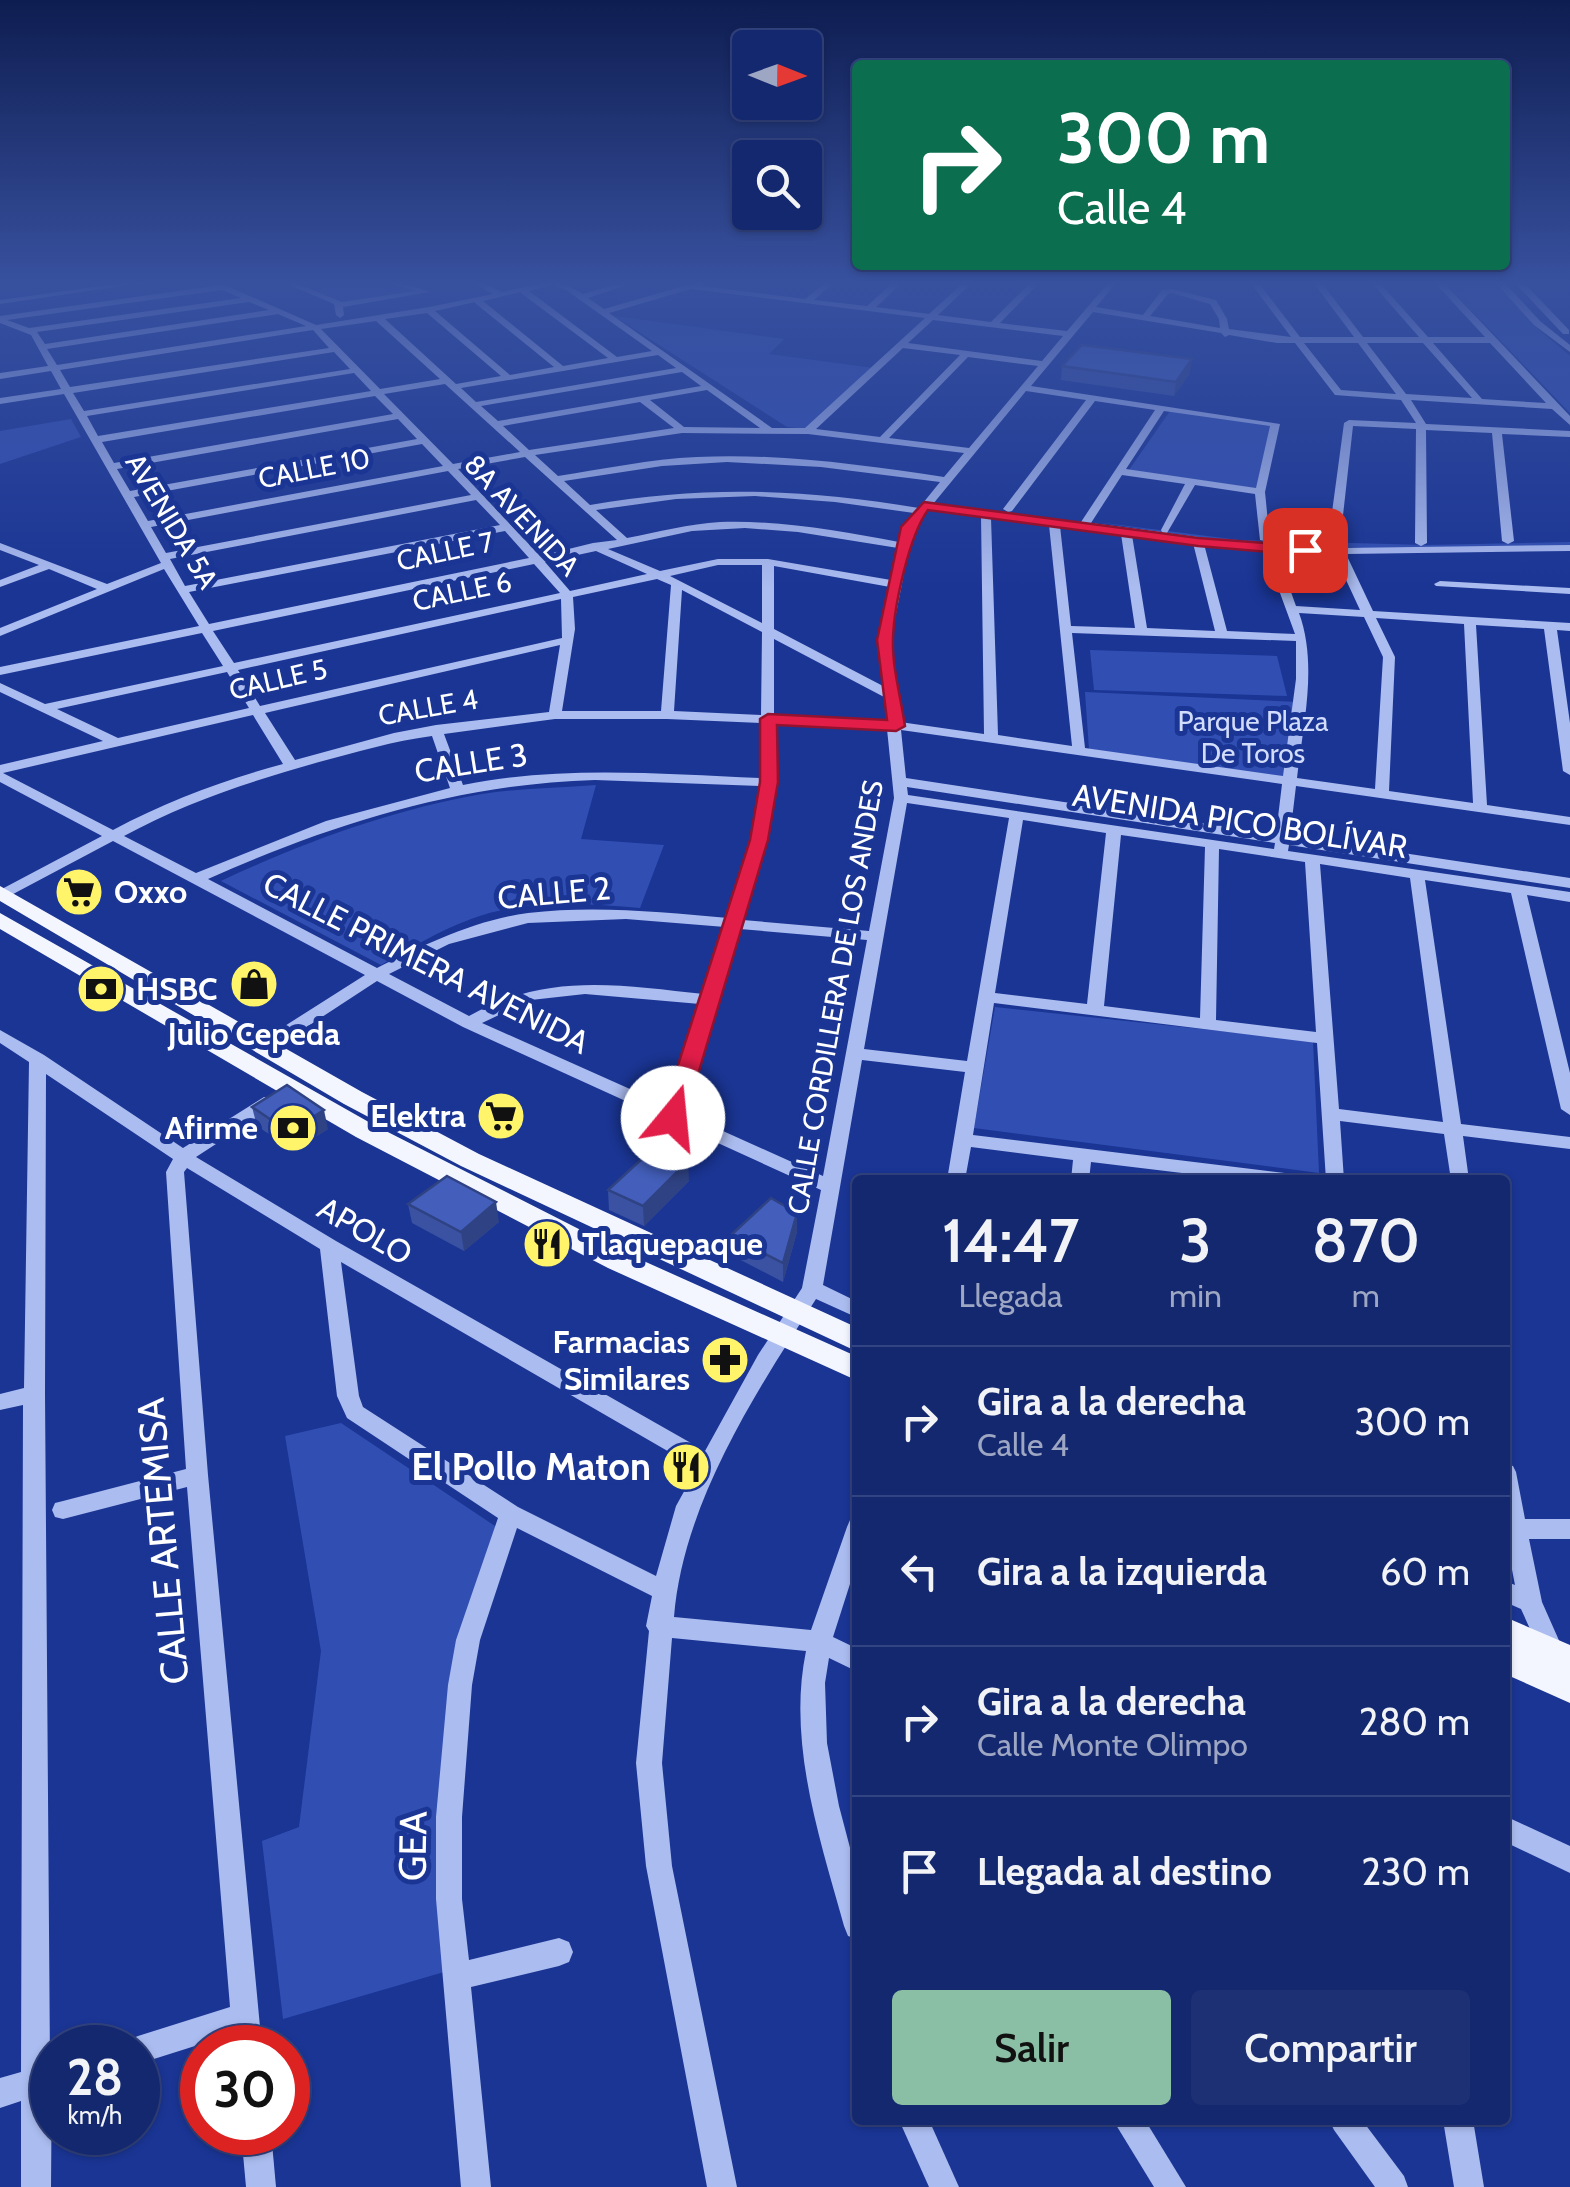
<!DOCTYPE html>
<html lang="es">
<meta charset="utf-8">
<style>
:root{--surface:#14286f;--page:#1d3074;--text:#f1f3f6;--muted:#9da6c3;--line:#334482;--accent:#8abfa5}
body{margin:0;font-family:Cabin,sans-serif;background:var(--page);color:var(--text);height:100vh;display:flex;flex-direction:column;font-size:38px;white-space:nowrap}
*{box-sizing:border-box;margin:0}
p{font-size:32px;color:var(--muted)}
.icon{flex:none;width:55px;height:55px;fill:none;stroke:currentColor;stroke-width:2;stroke-linecap:round;stroke-linejoin:round}
.map{position:relative;flex:1;overflow:hidden}
.sheet{position:absolute;left:852px;top:1175px;width:658px;height:950px;display:flex;flex-direction:column;background:var(--surface);border-radius:10px;box-shadow:0 2px 8px #0004,0 0 0 2px var(--line)}
.sheet>*{flex:none}
.banner{position:absolute;left:852px;top:60px;width:658px;height:210px;border-radius:10px;box-shadow:0 2px 8px #0004,0 0 0 2px var(--line);background:#0b6e4f;color:#fff;overflow:hidden}
.needle{width:65px;rotate:91deg}
.controls{position:absolute;left:732px;top:30px;display:grid;gap:20px}
.controls a{display:grid;place-items:center;width:90px;height:90px;border-radius:10px;background:var(--surface);box-shadow:0 2px 8px #0004,0 0 0 2px var(--line);font-size:50px}
.speed{position:absolute;left:30px;top:2025px;display:flex;gap:20px;font-size:50px;font-weight:700;text-align:center}
.speed>*{display:grid;place-content:center;width:130px;height:130px;border-radius:50%;background:var(--surface);box-shadow:0 2px 8px #0004,0 0 0 2px var(--line);line-height:1}
.speed small{font-size:25px;font-weight:400}
.speed .limit{border:15px solid #d22;background:#fff;color:#111}
.pin{position:absolute;display:grid;place-items:center;width:85px;height:85px;color:#fff;margin:-42px;border-radius:20px;box-shadow:0 5px 15px #0006}
.me{position:absolute;width:110px;margin:-55px;rotate:17deg;stroke-linejoin:round;filter:drop-shadow(0 0 8px #0008)}
.turn{display:flex;align-items:center;gap:35px;height:210px;padding:0 40px;font-size:45px}
.turn .icon{width:130px;height:130px;stroke-width:2.5}
.turn b{display:block;font-size:70px;line-height:85px}
.eta{display:flex;justify-content:space-evenly;align-items:center;height:170px;text-align:center}
.eta b{font-size:60px;font-weight:600;line-height:70px}
.button{display:flex;gap:20px;margin-top:auto;padding:20px 40px}
.button a{flex:1;height:115px;border-radius:10px;background:var(--accent);color:#111;font-size:40px;font-weight:600;line-height:115px;text-align:center}
.button a+a{background:var(--page);color:var(--text)}
ul{padding:0;list-style:none}
li{display:flex;align-items:center;gap:30px;height:150px;padding:0 40px;border-top:2px solid var(--line)}
li div{flex:1}
li b{display:block;font-size:38px}
li em{font-style:normal}
.map>svg:first-child{display:block}
.green{fill:#314fb3}
.lines{fill:none;stroke-linecap:round;stroke-linejoin:round}
.minor{fill:#abbcf0;fill-rule:evenodd}
.major{fill:#f4f6ff;fill-rule:evenodd}
.wall{fill:#3a52a1}
.shaded-wall{fill:#2f4283}
.building{fill:#435fbb;stroke:#2f4283;stroke-width:2.5}
.route{fill:#e11d48;stroke:#92132f;stroke-width:2.5}
.labels{text-anchor:middle;stroke-width:10;stroke-linejoin:round;paint-order:stroke}
.far-street-label{font-size:28px;fill:#fff;stroke:#1a3594}
.far-park-label{font-size:28px;fill:#d2dcfb;stroke:#1a3594}
.street-label{font-size:32px;fill:#fff;stroke:#1a3594}
.poi-label{font-size:32px;font-weight:bold;fill:#fff;stroke:#1a3594;text-anchor:start}
.near-poi-label{font-size:38px;font-weight:bold;fill:#fff;stroke:#1a3594;text-anchor:end}
.near-street-label{font-size:38px;fill:#fff;stroke:#1a3594}
</style>
<div class="map">
<svg width="1570" height="2187" viewBox="0 0 1570 2187">
<rect width="100%" height="100%" fill="#1a3594"/>
<!-- green -->
<g class="green">
<polygon points="340,282 382,282 418,292 346,303 315,291"/>
<polygon points="1444,282 1496,282 1536,327 1570,356 1570,413"/>
<polygon points="614,316 784,339 769,354 874,368 807,429 787,427"/>
<polygon points="1170,411 1271,423 1259,489 1129,470"/>
<polygon points="71,419 81,437 0,464 0,431"/>
<polygon points="1096,522 1239,540 1425,545 1570,542 1570,546 1427,550 1241,544"/>
<polygon points="1090,650 1277,656 1287,696 1094,690"/>
<polygon points="1085,692 1298,702 1287,778 1089,749"/>
<path d="M596 785 581 839 664 845 640 908C585 903 523 899 471 919 439 931 410 948 381 965L221 881C304 842 391 810 482 794 519 788 558 788 596 785Z"/>
<polygon points="995,1007 1313,1041 1319,1173 974,1128"/>
<polygon points="341,1423 498,1528 456,1646 444,1972 283,2019 262,1841 299,1827 321,1651 285,1436"/>
</g>
<g class="lines">
<!-- minor -->
<g class="minor">
<polygon points="128,282 151,282 0,304 0,300"/>
<path d="M207 282H218L316 325 429 307 493 294 471 282H482L502 292 545 282H561L583 294 623 282H636L588 298 604 309 697 282H706L702 286 805 299 826 282H835L814 300 867 306 894 282H903L876 307 929 314 964 282H973L938 315 991 322 1031 282H1040L1000 323 1067 331 1109 282H1117L1096 307 1143 315 1162 290 1172 289 1216 300 1227 319 1229 329 1291 337 1250 282H1258L1300 337H1354L1313 282H1321L1363 337H1419L1371 282H1379L1428 337H1485L1434 282H1443L1570 416V425L1552 409 1411 400 1426 424 1570 431V437L1502 434 1514 541 1508 544 1502 541 1492 433 1426 430 1427 543 1421 546 1415 543 1416 429 1353 426 1340 542 1342 548 1570 545V551L1346 554 1373 611 1570 623V631L1557 630 1570 723V775L1563 771 1544 629 1476 625 1487 805 1570 817V825L1296 786 1290 836 1570 878V888L1289 845 1288 851 1570 892V902L1527 895 1570 1073V1115L1561 1109 1511 893 1425 880 1461 1124 1570 1137V1149L1463 1136 1469 1180H1451L1444 1134 1340 1121 1344 1180H1326L1317 1043 994 1003 973 1135 1293 1174 1302 1180H1240L1091 1162 1089 1180H1071L1073 1160 971 1147 965 1180H947L965 1072 862 1060 823 1285 858 1302V1318L816 1299C755 1393 683 1504 674 1617L811 1630 847 1527 850 1520 858 1518V1559L833 1637 858 1649V1672L829 1658 825 1683 827 1743 839 1806 858 1878V1939L848 1936 844 1926C820 1839 787 1743 806 1651L672 1638 662 1763 672 1866 737 2187H707L646 1866 636 1763 649 1631 646 1626 652 1596 517 1528 480 1640 472 1685 462 1817V1899L469 1960 559 1938 569 1942 573 1952 569 1962 559 1966 471 1987 491 2187H461L436 1899V1817L448 1685 456 1640 498 1518 347 1418 337 1396 320 1249 187 1168 184 1172 208 1475 262 2048H234L233 2034 138 2064V2048H125L128 2040 138 2036 230 2007 187 1487 63 1519 55 1517 52 1510 55 1503 63 1501 186 1469 166 1172 173 1159 46 1074 45 1394 50 2063H52L51 2187H21V2101L0 2108V2078L21 2072 23 1405 0 1410V1394L24 1388 29 1062 0 1043V1030L44 1055 183 1148 264 1097H276L279 1101 276 1105 196 1157 336 1241 705 1451 758 1355 802 1288 821 1190 463 1027 377 981 270 1051H258L256 1047 258 1043 365 975 113 841 0 901V890L102 836 0 782V765L103 741 0 692V683L45 704 223 666 202 633 0 675V667L199 626 164 569 0 636V628L97 589 49 569 0 587V580L39 565 0 550V543L107 584 161 563 64 394 0 404V398L61 389 51 371 0 379V373L48 366 31 335 0 323V316L213 286ZM552 285 566 290 652 351 617 357 529 291ZM691 289 925 318 805 428H772L609 313ZM222 290 241 298 29 328 7 320ZM521 292V293L608 358 563 366 483 301ZM1172 293 1210 304 1219 319 1220 328 1150 316 1168 294ZM249 302 269 310 45 344 37 332ZM475 302V303L554 367 510 375 435 311ZM1093 312 1221 333 1225 337 1229 335 1277 343H1295L1335 395 1401 400 1416 423 1349 420 1344 423 1328 542 1331 547 1270 546 1167 533 1195 485 1255 494 1260 540 1270 542 1265 492 1280 424 1031 386ZM427 313 501 376 456 384 385 319ZM278 314 306 326 57 365 47 349ZM933 320 1063 336 1042 361 908 343ZM376 321 440 379 380 389 321 329ZM313 330 329 348 70 387 60 370ZM1304 343H1358L1396 394 1341 390ZM1367 343H1423L1472 398 1406 394ZM1433 343H1490L1546 403 1482 399ZM903 348 960 355 880 437 816 429ZM334 352 350 369 84 411 73 393ZM658 355 676 368 476 402 461 388ZM968 357 1038 366 969 448 889 438ZM682 372 701 386 498 421 481 406ZM354 373 371 391 98 436 87 416ZM445 384 520 452 453 464 384 394ZM707 390 760 428 684 427 650 400ZM1026 391 1086 400 1003 509 1008 512 1012 511 1095 401 1155 410 1081 522 933 504ZM375 396 393 414 114 463 102 442ZM640 402 674 428 529 450 503 426ZM1164 411 1270 426 1256 488 1126 469ZM398 419 417 439 130 491 117 469ZM682 433 808 434 964 453 944 477C862 465 780 453 697 457 650 459 604 469 558 476L535 455ZM422 444 443 466 148 521 134 497ZM525 457 617 540 593 543 540 556 458 469ZM727 462 821 467 940 482 919 508C803 489 707 485 590 505L564 481 662 466ZM448 471 471 495 166 553 151 527ZM1122 475 1185 484 1161 530 1162 532 1091 523ZM755 496 835 502 914 513 903 527 899 542C840 531 780 520 720 522 689 524 658 532 627 538L596 510 676 499ZM476 500 500 525 185 586 170 559ZM928 510 981 516 984 734 900 722 891 639 913 528ZM991 518 1049 525 1072 746 998 735ZM1060 526 1121 534 1135 628 1071 626ZM745 528 798 532 898 548 891 580 768 559H718L660 571 608 549 692 531ZM505 531 529 558 209 624 189 592ZM1132 535 1193 543 1215 631 1147 628ZM1204 544 1265 552 1295 634 1227 631ZM596 551 647 574 570 591 545 562ZM1277 553 1334 554 1360 610 1296 606ZM534 564 560 593 234 663 213 631ZM718 565H762V623L670 576ZM774 566 890 587 879 639 883 686 774 629ZM657 579 671 585 661 711H562L575 629 573 597ZM682 590 762 632 761 715 674 711ZM561 599 562 638 260 706 238 670ZM1299 613 1364 617 1383 657 1375 789 1297 778C1303 724 1318 665 1299 613ZM1376 618 1464 624 1473 803 1389 791 1395 657ZM1072 633 1296 641V679L1283 776 1085 748ZM774 639 884 697 887 721 774 716ZM560 645 549 712 436 725 394 733 295 760 265 713ZM227 672 249 708 118 738 57 709ZM253 715 283 764C224 780 167 801 113 830L3 773ZM555 719H667L761 723 760 778C661 774 561 765 463 785L444 734ZM774 724 887 729 894 798 869 931 743 920 774 806ZM901 730 1282 784 1276 834 906 778ZM432 736 450 788 326 821 196 873 124 836C186 802 252 781 319 762 357 752 393 741 432 736ZM595 780 760 786V806L728 918C662 912 594 905 528 913 475 920 424 945 377 968L208 879C332 824 458 784 595 780ZM907 787 1275 843 1274 849 908 795ZM907 803 1009 818 967 1061 864 1049ZM1023 820 1106 833 1087 1004 995 993ZM1121 835 1205 847 1200 1018 1104 1006ZM1219 849 1305 862 1316 1032 1216 1020ZM1320 864 1410 878 1443 1122 1339 1109ZM626 919 725 927 704 994C618 985 548 972 469 1016L389 974 449 944 528 923ZM740 929 867 940 823 1176 683 1113ZM585 994 700 1004 668 1106 482 1023 531 1000ZM341 1262 697 1468 676 1506 656 1576 518 1507 363 1407 359 1396Z"/>
<polygon points="282,282 293,282 342,302 415,291 387,282 401,282 430,292 343,307 344,315 340,318 336,315 334,304"/>
<polygon points="1495,282 1504,282 1540,321 1570,345 1570,352 1534,325"/>
<polygon points="1514,282 1523,282 1569,330 1569,334 1563,334"/>
<polygon points="1440,581 1570,588 1570,594 1436,586 1434,584"/>
<polygon points="1505,1463 1513,1466 1516,1472 1525,1519 1570,1519 1570,1539 1529,1539 1542,1602 1565,1654 1561,1662 1553,1665 1545,1662 1521,1609 1505,1602 1505,1581 1515,1585 1505,1534"/>
<polygon points="1505,1816 1570,1846 1570,1873 1505,1842"/>
<polygon points="899,2120 929,2120 959,2187 929,2187"/>
<polygon points="1113,2120 1145,2120 1186,2187 1154,2187"/>
<polygon points="1329,2120 1362,2120 1404,2176 1408,2187 1375,2187 1334,2130"/>
<polygon points="1443,2120 1473,2120 1484,2187 1454,2187"/>
<polygon points="241,2132 271,2132 276,2187 246,2187"/>
</g>
<!-- major -->
<g class="major">
<polygon points="0,886 362,1092 479,1154 858,1328 858,1352 461,1166 344,1104 0,901"/>
<polygon points="0,913 374,1125 628,1254 858,1357 858,1381 608,1268 356,1137 0,929"/>
<polygon points="1505,1617 1570,1645 1570,1703 1505,1674"/>
</g>
</g>
<!-- wall -->
<g class="wall">
<polygon points="1062,366 1190,373 1174,396 1061,380"/>
<polygon points="252,1107 328,1129 294,1151 257,1126"/>
<polygon points="689,1181 644,1226 609,1210 608,1190"/>
<polygon points="408,1204 499,1222 464,1251 412,1223"/>
<polygon points="797,1213 797,1232 783,1282 731,1255 730,1236"/>
</g>
<!-- shaded-wall -->
<g class="shaded-wall">
<polygon points="1192,359 1190,373 1174,396 1176,382"/>
<polygon points="324,1110 328,1129 294,1151 289,1132"/>
<polygon points="688,1161 689,1181 644,1226 643,1206"/>
<polygon points="496,1202 499,1222 464,1251 461,1232"/>
<polygon points="797,1213 797,1232 783,1282 783,1263"/>
</g>
<!-- building -->
<g class="building">
<polygon points="1082,345 1192,359 1176,382 1062,366"/>
<polygon points="287,1085 324,1110 289,1132 252,1107"/>
<polygon points="657,1145 688,1161 643,1206 608,1190"/>
<polygon points="447,1176 496,1202 461,1232 408,1204"/>
<polygon points="771,1198 797,1213 783,1263 730,1236"/>
</g>
<!-- sky -->
<linearGradient id="sky" x2="0" y2="1"><stop stop-color="#0e1d51"/><stop offset="0.48" stop-color="#38519f"/><stop offset="1" stop-color="#38519f" stop-opacity="0"/></linearGradient>
<rect width="1570" height="588" fill="url(#sky)"/>
<!-- route -->
<path class="route" d="M924 502 1198 538 1305 546 1312 550 1305 555 1198 546 928 510C909 536 894 606 893 639 892 667 901 698 905 726L896 731 777 725 778 782 768 840 685 1118 673 1126 665 1123 661 1118 750 840 760 782V719L768 714 887 720 877 640 901 527Z"/>
<!-- icons -->
<defs>
<g id="supermarket-disc" transform="scale(2.5)"><circle r="9.5" fill="#fff46a" stroke="#1a3594"/><path d="M-6-5.5h2.5l.6 2H6L4.5 2H-2.5L-4.4-4H-6ZM-1.5 3.2a1.3 1.3 0 1 0 .1 0ZM3 3.2a1.3 1.3 0 1 0 .1 0Z" fill="#111"/></g>
<g id="shop-disc" transform="scale(2.5)"><circle r="9.5" fill="#fff46a" stroke="#1a3594"/><path d="M-5-2.5h2.3a2.7 3.5 0 0 1 5.4 0H5L5.5 6h-11ZM-1.5-2.5h3a1.5 2.3 0 0 0-3 0Z" fill="#111"/></g>
<g id="bank-disc" transform="scale(2.5)"><circle r="9.5" fill="#fff46a" stroke="#1a3594"/><path d="M-6-4H6V4H-6ZM0-2.3a2.3 2.3 0 1 0 0 4.6a2.3 2.3 0 1 0 0-4.6Z" fill="#111"/></g>
<g id="restaurant-disc" transform="scale(2.5)"><circle r="9.5" fill="#fff46a" stroke="#1a3594"/><path d="M-5-6h1v4h1v-4h1v4h1v-4h1v5L-1.5 .5V6h-2V.5L-5-1ZM5-6V6H3V1.5H1.5Q1.5-4 5-6Z" fill="#111"/></g>
<g id="pharmacy-disc" transform="scale(2.5)"><circle r="9.5" fill="#fff46a" stroke="#1a3594"/><path d="M-2-6h4v4h4v4h-4v4h-4v-4h-4v-4h4Z" fill="#111"/></g>
</defs>
<g fill-rule="evenodd">
<use href="#supermarket-disc" x="79" y="892"/>
<use href="#shop-disc" x="254" y="984"/>
<use href="#bank-disc" x="101" y="989"/>
<use href="#supermarket-disc" x="501" y="1116"/>
<use href="#bank-disc" x="293" y="1128"/>
<use href="#restaurant-disc" x="547" y="1244"/>
<use href="#pharmacy-disc" x="725" y="1360"/>
<use href="#restaurant-disc" x="686" y="1467"/>
</g>
<g class="labels">
<!-- far-street labels -->
<g class="far-street-label">
<text transform="translate(314 468) rotate(-11)" y="10">CALLE 10</text>
<text transform="translate(522 515) rotate(47)" y="10">8A AVENIDA</text>
<text transform="translate(172 521) rotate(59)" y="10">AVENIDA 5A</text>
<text transform="translate(445 551) rotate(-12)" y="10">CALLE 7</text>
<text transform="translate(462 591) rotate(-12)" y="10">CALLE 6</text>
<text transform="translate(278 679) rotate(-13)" y="10">CALLE 5</text>
<text transform="translate(428 707) rotate(-10)" y="10">CALLE 4</text>
<text transform="translate(835 997) rotate(-80)" y="10">CALLE CORDILLERA DE LOS ANDES</text>
</g>
<!-- far-park labels -->
<g class="far-park-label">
<text x="1253" y="731">Parque Plaza<tspan x="1253" dy="32">De Toros</tspan></text>
</g>
<!-- street labels -->
<g class="street-label">
<text transform="translate(471 763) rotate(-9)" y="11">CALLE 3</text>
<text transform="translate(1240 821) rotate(9)" y="11">AVENIDA PICO BOLÍVAR</text>
<text transform="translate(554 893) rotate(-5)" y="11">CALLE 2</text>
<text transform="translate(426 963) rotate(27)" y="11">CALLE PRIMERA AVENIDA</text>
<text transform="translate(365 1231) rotate(30)" y="11">APOLO</text>
</g>
<!-- poi labels -->
<g class="poi-label">
<text x="114" y="903">Oxxo</text>
<text x="136" y="1000">HSBC</text>
<text x="254" y="1045" text-anchor="middle">Julio Cepeda</text>
<text x="466" y="1127" text-anchor="end">Elektra</text>
<text x="258" y="1139" text-anchor="end">Afirme</text>
<text x="582" y="1255">Tlaquepaque</text>
<text x="690" y="1353" text-anchor="end">Farmacias<tspan x="690" dy="37">Similares</tspan></text>
</g>
<!-- near-poi labels -->
<g class="near-poi-label">
<text x="651" y="1480">El Pollo Maton</text>
</g>
<!-- near-street labels -->
<g class="near-street-label">
<text transform="translate(163 1541) rotate(-95)" y="13">CALLE ARTEMISA</text>
<text transform="translate(413 1846) rotate(-89)" y="13">GEA</text>
</g>
</g>
</svg>
<div class="controls">
<a><svg class="needle" viewBox="-14 -14 28 28"><path d="M0-13l5 13h-10z" fill="#e53935"/><path d="M0 13l5-13h-10z" fill="#9da6c3"/></svg></a>
<a><svg class="icon" aria-label="search" viewBox="0 0 24 24"><circle cx="10" cy="10" r="6"/><path d="M15 15l6 6"/></svg></a>
</div>
<div class="speed"><div>28<small>km/h</small></div><div class="limit">30</div></div>
<div class="pin" style="left:1305px;top:550px;background:#d93025"><svg class="icon" aria-label="arrive" viewBox="0 0 24 24"><path d="M6 21V4h12l-3 4 3 4H6"/></svg></div>
<svg class="me" style="left:673px;top:1118px" viewBox="-20 -20 40 40"><circle r="19" fill="#fff"/><path d="M0-13L10 11 0 6-10 11z" fill="#e11d48"/></svg>
<div class="banner">
<div class="turn"><svg class="icon" aria-label="right" viewBox="0 0 24 24"><path d="M7 20v-9h11M14 6l5 5-5 5"/></svg><div><b>300 m</b>Calle 4</div></div>
</div>
<section class="sheet">
<div class="eta">
<div><b>14:47</b><p>Llegada</p></div>
<div><b>3</b><p>min</p></div>
<div><b>870</b><p>m</p></div>
</div>
<ul>
<li><svg class="icon" aria-label="right" viewBox="0 0 24 24"><path d="M7 20v-9h11M14 6l5 5-5 5"/></svg><div><b>Gira a la derecha</b><p>Calle 4</p></div><em>300 m</em></li>
<li><svg class="icon" aria-label="left" viewBox="0 0 24 24"><path d="M17 20v-9H6M10 6l-5 5 5 5"/></svg><div><b>Gira a la izquierda</b></div><em>60 m</em></li>
<li><svg class="icon" aria-label="right" viewBox="0 0 24 24"><path d="M7 20v-9h11M14 6l5 5-5 5"/></svg><div><b>Gira a la derecha</b><p>Calle Monte Olimpo</p></div><em>280 m</em></li>
<li><svg class="icon" aria-label="arrive" viewBox="0 0 24 24"><path d="M6 21V4h12l-3 4 3 4H6"/></svg><div><b>Llegada al destino</b></div><em>230 m</em></li>
</ul>
<div class="button"><a>Salir</a><a>Compartir</a></div>
</section>
</div>
